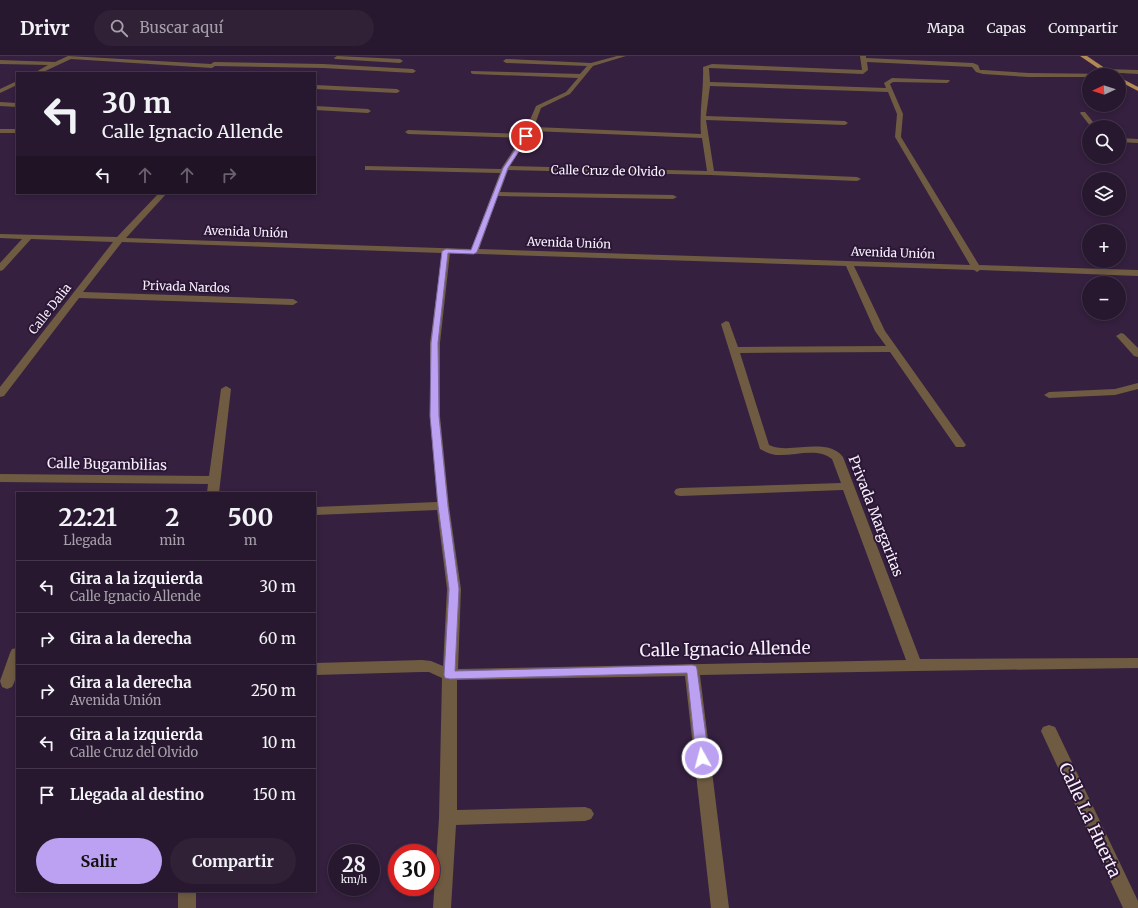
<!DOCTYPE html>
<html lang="es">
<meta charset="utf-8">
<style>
:root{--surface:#28182f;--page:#302137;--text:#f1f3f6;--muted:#a5a0aa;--line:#44374b;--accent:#bca0f2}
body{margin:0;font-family:Merriweather,serif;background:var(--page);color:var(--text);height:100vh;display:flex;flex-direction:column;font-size:15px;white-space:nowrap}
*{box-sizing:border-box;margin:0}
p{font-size:13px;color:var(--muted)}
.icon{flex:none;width:22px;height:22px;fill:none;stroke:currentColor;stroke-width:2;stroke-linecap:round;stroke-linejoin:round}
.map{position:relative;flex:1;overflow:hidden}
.side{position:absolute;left:16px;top:436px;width:300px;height:400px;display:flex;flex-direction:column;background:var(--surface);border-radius:0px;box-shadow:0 2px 6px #0003,0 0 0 1px var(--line)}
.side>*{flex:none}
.top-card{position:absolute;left:16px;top:16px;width:300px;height:122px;border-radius:0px;box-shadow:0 2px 6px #0003,0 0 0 1px var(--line);background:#28182f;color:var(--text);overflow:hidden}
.needle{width:26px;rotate:266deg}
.tools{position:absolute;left:1082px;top:12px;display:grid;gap:8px}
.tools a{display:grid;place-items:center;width:44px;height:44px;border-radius:50%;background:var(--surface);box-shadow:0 2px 6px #0003,0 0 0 1px var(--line);font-size:20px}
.speed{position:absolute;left:328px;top:788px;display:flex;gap:8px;font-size:20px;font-weight:700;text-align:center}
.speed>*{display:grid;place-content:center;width:52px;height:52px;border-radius:50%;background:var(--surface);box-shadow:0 2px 6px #0003,0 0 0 1px var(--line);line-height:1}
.speed small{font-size:10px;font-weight:400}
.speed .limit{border:6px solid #d22;background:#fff;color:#111}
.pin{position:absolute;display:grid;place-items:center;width:34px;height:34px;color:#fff;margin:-17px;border:2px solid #fff;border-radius:50%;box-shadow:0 1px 4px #0007}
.me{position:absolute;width:44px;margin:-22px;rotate:353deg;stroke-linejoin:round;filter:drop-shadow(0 0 3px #0008)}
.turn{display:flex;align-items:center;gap:14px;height:84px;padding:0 20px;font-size:18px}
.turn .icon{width:52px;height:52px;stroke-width:2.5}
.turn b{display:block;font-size:28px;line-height:34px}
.lanes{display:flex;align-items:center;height:38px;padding:0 20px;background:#0003;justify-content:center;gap:20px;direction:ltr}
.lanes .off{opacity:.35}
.eta{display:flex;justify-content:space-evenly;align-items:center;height:68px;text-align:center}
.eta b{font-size:24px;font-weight:700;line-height:28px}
.cta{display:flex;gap:8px;margin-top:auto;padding:8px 20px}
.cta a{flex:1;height:46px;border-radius:24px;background:var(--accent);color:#111;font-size:16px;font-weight:700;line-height:46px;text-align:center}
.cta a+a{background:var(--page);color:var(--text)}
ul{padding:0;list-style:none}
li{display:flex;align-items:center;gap:12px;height:52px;padding:0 20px;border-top:1px solid var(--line)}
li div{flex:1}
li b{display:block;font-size:15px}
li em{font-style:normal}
header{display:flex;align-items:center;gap:24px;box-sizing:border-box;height:56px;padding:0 20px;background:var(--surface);border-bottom:1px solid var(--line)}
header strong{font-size:19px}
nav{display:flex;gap:22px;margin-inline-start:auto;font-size:14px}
.search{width:280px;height:36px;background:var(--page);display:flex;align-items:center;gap:10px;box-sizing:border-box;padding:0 14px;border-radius:22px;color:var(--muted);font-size:15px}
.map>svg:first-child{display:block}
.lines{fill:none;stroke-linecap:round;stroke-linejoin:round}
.minor{fill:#6f5b42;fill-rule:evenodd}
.major{fill:#b38a54;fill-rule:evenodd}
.route{fill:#bca0f2;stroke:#7a689d}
.labels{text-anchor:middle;stroke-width:4;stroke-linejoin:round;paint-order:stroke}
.far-street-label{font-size:12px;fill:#f8f0fd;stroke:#2b1735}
.street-label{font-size:14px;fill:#f8f0fd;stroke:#2b1735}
.near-street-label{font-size:17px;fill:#f8f0fd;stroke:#2b1735}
</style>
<header>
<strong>Drivr</strong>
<div class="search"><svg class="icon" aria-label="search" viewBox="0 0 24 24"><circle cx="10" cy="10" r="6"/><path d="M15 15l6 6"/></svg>Buscar aquí</div>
<nav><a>Mapa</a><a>Capas</a><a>Compartir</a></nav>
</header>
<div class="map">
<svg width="1138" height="852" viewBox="0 0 1138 852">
<rect width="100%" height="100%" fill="#35203f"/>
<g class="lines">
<!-- minor -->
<g class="minor">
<polygon points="68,0 211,8 214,6 323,8 413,13 416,15 413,17 323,12 215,10 212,12 71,3 41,17 34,17 48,9 0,8 0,4 55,6"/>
<polygon points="337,0 400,3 403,5 400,7 335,3 334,2"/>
<path d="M617 0H626L593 10 570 38 541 52 534 71 701 78C699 55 704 34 703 11L712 8 862 14 860 0H866V2L973 7 978 9 980 14H983L1029 17 1114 18 1115 19H1089V21H1029L983 18 976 16 972 11 867 6 868 14 863 18 709 12 710 26 886 32 884 27 892 22 949 24 950 25 947 27 893 26 890 28 903 58 901 81 979 209 1138 214V220L980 214 977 216 974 214 854 210 885 275 966 389 964 391H956L890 296 740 297 769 389C789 399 827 380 843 401L920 603 1138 602V612L915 615 700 619 729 852H711L685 620 457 624V754L585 751 591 753 594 758 591 763 585 765 456 769 451 852H433L439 762 442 622 429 616H422L315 619V607L422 604 431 605 443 610 447 533 437 454 315 459V451L437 446 430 360V287L442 197 122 186 83 236 293 243 298 246 293 249 79 242 4 340 0 341V331L113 186 31 183 3 214 0 215V207L22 183 0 182V178L117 181 159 137H167L126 182 471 193 500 117 368 114H365V110L501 113 521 82 408 78 405 76 408 74 524 78 536 50 566 36 578 22 473 18 471 17V15L580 18 587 10 506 7 503 5 506 3 591 7ZM710 30 888 36 897 58 895 81 970 209 479 193 498 140 673 143 677 141 673 139 500 136 508 114 711 119 857 125 861 123 857 121 714 115 706 64 845 69 848 67 845 65 706 60ZM532 75 702 82 707 115 510 110ZM450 197 846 210 875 275 886 290 738 291 729 266 726 265 721 268 760 393C766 396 771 399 778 399 794 400 818 391 832 403L841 427 680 432 676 433 674 436 676 439 680 440 843 434 906 604 458 613 461 533 449 450 440 360V287Z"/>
<polygon points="1105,13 1138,14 1138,18 1103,16 1102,15"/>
<polygon points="17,25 17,29 0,37 0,33"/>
<polygon points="315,29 397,33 400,35 397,37 315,33"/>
<polygon points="0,46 17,47 17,51 0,50"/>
<polygon points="315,50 368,53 371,55 368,57 315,54"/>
<polygon points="1081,56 1085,56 1097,71 1091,71 1080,57"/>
<rect x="0" y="73" width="17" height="4"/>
<polygon points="1119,82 1138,83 1138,87 1119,86"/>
<polygon points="1121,277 1124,278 1138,292 1138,301 1134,300 1118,282 1116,280"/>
<polygon points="1138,327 1138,333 1115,339 1049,342 1044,339 1049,336 1115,333"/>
<polygon points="226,330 231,333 219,437 207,437 208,428 0,426 0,418 209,420 221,333"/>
<path d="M17 592C17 605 19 619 12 631L7 633 2 631 0 625 10 597 12 593Z"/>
<polygon points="1049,669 1055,671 1057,675 1138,845 1138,852 1123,852 1041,675 1043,671"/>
<rect x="178" y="835" width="18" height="17"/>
</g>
<!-- major -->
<g class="major">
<polygon points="1080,0 1087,0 1115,19 1108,19"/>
<polygon points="1119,21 1138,31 1138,35 1119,25"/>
</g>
</g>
<!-- route -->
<polygon class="route" points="525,79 529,80 508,112 477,196 474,198 448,197 438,287 439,360 448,450 459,533 455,615 692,609 696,610 697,613 709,702 707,706 702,708 698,706 696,702 687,617 450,623 445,622 444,619 449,533 438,450 430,360 431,287 442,195 446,193 471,194 503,112"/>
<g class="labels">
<!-- far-street labels -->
<g class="far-street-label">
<text transform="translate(608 115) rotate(1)" y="4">Calle Cruz de Olvido</text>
<text transform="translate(246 176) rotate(2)" y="4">Avenida Unión</text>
<text transform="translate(569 187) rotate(2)" y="4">Avenida Unión</text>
<text transform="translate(893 197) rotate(2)" y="4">Avenida Unión</text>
<text transform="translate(186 231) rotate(2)" y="4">Privada Nardos</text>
<text transform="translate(50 253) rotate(-52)" y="4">Calle Dalia</text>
</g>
<!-- street labels -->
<g class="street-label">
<text transform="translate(107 408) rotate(1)" y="5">Calle Bugambilias</text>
<text transform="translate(876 460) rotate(69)" y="5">Privada Margaritas</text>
</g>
<!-- near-street labels -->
<g class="near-street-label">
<text transform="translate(725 593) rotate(-1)" y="6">Calle Ignacio Allende</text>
<text transform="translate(1090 764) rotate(65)" y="6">Calle La Huerta</text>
</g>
</g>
</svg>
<div class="tools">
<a><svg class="needle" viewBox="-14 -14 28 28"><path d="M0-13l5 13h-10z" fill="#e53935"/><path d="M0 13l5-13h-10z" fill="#a5a0aa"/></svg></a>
<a><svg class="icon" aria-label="search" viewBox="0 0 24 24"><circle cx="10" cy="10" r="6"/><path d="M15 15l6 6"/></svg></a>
<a><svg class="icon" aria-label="layers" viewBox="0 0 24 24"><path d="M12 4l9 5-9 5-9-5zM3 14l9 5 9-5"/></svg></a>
<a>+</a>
<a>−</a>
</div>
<div class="speed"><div>28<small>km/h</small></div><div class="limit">30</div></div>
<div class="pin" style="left:526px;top:80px;background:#d93025"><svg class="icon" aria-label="arrive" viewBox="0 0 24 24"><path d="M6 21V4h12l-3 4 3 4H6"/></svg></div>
<svg class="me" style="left:702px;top:702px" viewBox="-20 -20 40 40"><circle r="17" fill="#bca0f2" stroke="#fff" stroke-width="3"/><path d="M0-11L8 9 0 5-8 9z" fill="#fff"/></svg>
<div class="top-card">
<div class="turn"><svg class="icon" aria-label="left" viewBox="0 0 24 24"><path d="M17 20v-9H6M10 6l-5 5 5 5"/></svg><div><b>30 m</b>Calle Ignacio Allende</div></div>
<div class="lanes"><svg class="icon" aria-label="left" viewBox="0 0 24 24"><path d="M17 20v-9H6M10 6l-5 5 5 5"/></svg><svg class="icon off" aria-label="ahead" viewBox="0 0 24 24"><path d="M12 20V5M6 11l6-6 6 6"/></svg><svg class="icon off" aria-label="ahead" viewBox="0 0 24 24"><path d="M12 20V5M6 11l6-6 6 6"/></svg><svg class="icon off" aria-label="right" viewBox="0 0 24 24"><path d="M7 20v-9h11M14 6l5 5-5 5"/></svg></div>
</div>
<section class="side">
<div class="eta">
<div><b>22:21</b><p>Llegada</p></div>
<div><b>2</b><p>min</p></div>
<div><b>500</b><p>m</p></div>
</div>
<ul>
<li><svg class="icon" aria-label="left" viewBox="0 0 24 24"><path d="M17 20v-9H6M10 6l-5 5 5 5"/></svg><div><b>Gira a la izquierda</b><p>Calle Ignacio Allende</p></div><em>30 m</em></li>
<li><svg class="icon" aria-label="right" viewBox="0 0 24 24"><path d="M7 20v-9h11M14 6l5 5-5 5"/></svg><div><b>Gira a la derecha</b></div><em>60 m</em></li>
<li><svg class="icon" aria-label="right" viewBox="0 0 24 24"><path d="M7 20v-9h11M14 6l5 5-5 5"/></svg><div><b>Gira a la derecha</b><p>Avenida Unión</p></div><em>250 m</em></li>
<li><svg class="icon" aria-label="left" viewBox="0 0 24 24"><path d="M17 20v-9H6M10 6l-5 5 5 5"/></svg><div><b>Gira a la izquierda</b><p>Calle Cruz del Olvido</p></div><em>10 m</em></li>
<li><svg class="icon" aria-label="arrive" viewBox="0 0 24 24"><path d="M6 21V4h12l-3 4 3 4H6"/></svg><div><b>Llegada al destino</b></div><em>150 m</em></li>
</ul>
<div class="cta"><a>Salir</a><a>Compartir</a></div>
</section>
</div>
